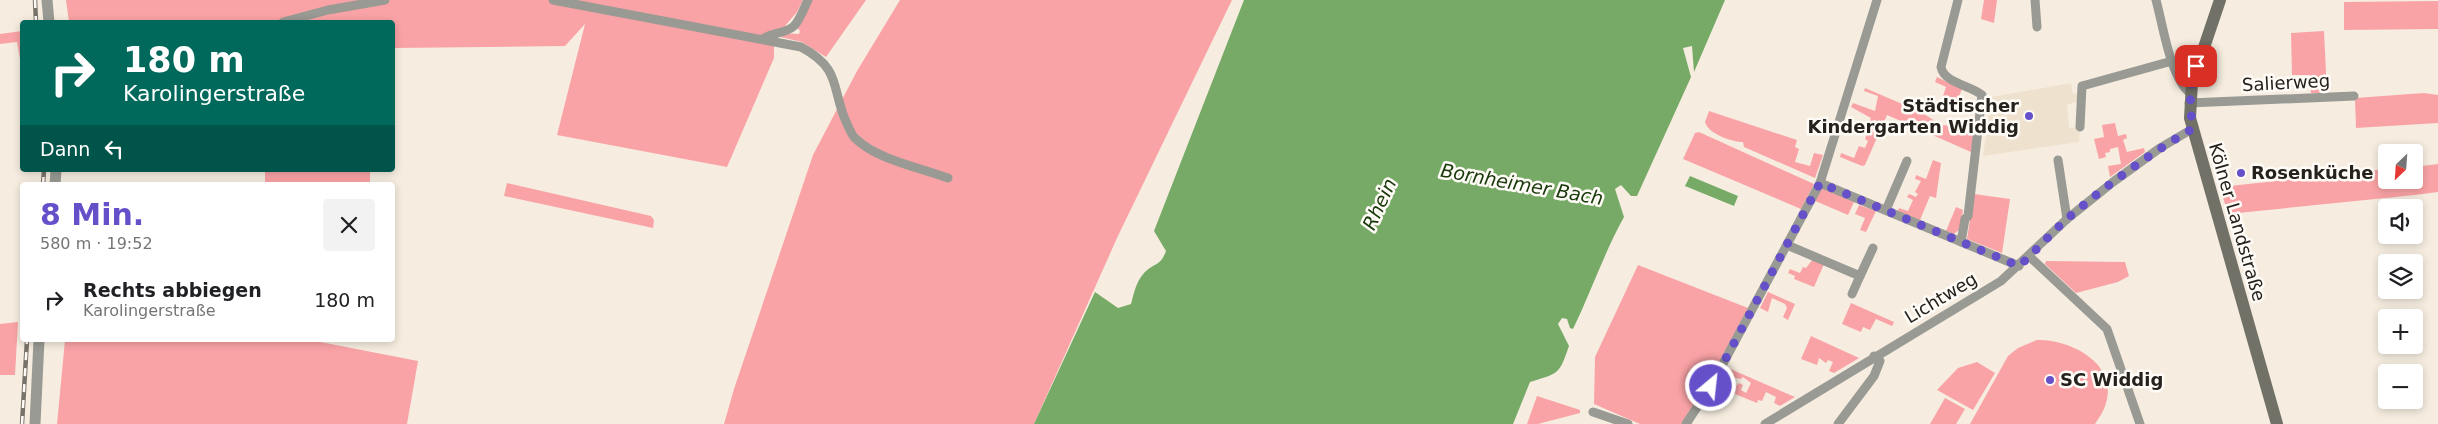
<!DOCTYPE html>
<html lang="de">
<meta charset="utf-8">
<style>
:root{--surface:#fff;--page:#f2f2f2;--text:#202124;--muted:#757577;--accent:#6650c9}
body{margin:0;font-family:"DejaVu Sans",sans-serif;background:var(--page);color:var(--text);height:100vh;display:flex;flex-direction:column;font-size:19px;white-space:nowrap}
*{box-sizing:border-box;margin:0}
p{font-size:16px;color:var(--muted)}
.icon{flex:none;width:28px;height:28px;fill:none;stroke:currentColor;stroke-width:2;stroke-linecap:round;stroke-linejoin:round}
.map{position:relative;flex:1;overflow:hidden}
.panel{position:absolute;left:20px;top:182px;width:375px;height:160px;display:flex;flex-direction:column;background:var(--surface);border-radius:5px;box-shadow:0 2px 8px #0003}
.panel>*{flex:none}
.banner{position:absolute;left:20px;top:20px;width:375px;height:152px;border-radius:5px;box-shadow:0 2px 8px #0003;background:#00695c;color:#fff;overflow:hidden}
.needle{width:32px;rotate:205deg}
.buttons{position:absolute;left:2378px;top:144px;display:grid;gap:10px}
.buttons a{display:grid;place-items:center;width:45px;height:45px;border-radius:5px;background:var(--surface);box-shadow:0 2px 8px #0003;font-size:25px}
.pin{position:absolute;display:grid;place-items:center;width:42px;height:42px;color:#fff;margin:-21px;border-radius:10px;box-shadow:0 2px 8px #0006}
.me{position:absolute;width:55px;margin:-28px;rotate:28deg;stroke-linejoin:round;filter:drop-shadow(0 0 4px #0008)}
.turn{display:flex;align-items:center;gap:18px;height:105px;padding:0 20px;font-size:22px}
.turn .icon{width:65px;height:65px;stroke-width:2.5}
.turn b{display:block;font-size:35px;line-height:42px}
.then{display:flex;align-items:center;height:48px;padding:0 20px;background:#0003;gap:10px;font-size:19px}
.round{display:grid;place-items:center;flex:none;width:52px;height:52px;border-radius:5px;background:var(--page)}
.head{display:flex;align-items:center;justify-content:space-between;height:85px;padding:0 20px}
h1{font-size:30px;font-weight:600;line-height:38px;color:var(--accent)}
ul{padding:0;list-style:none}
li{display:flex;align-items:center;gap:15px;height:65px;padding:0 20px}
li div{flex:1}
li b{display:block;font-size:19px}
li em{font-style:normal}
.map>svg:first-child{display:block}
.built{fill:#eee1cd}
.green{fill:#faa3a6}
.water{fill:#77aa67}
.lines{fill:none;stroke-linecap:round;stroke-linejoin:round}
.minor{stroke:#999a93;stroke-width:9}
.tertiary{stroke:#999a93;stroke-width:11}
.secondary{stroke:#717168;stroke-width:12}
.rail-casing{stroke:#78736a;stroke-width:4.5}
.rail{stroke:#fffbf6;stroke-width:2.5;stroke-dasharray:8;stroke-linecap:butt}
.route{stroke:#6650c9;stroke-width:9;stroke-dasharray:0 16.2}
.poi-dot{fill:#6650c9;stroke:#fffbf6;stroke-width:2}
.labels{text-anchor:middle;stroke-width:5;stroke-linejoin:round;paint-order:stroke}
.street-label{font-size:18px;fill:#25221d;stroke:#fffbf6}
.poi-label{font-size:18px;font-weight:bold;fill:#25221d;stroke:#fffbf6;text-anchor:start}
.water-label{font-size:19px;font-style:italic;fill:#18390a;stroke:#fffbf6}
</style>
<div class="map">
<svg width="2438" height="424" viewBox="0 0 2438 424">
<rect width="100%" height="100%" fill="#f6ede0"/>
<!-- built -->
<polygon class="built" points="2071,83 2073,94 2079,93 2079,101 2067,105 2069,128 2080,127 2079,142 1983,156 1992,97"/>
<!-- green -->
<g class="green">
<polygon points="66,0 803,0 797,12 779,33 799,34 800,31 797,27 810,0 866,0 826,57 802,42 776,36 774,38 774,58 727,167 557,135 585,24 565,46 393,48 392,22 69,22"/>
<polygon points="900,0 1232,0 1117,238 1034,424 724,424 734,389 813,155 857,71"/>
<polygon points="1984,0 1997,0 1994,23 1981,19"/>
<polygon points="2438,1 2438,29 2344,30 2344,2"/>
<polygon points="22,31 22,70 17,42 0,44 0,34"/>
<polygon points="2324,31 2327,93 2311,93 2310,75 2292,75 2291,33"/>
<polygon points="1937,77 1962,89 1955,106 1945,101 1946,98 1943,96 1946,87 1935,82"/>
<polygon points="1865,88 1921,112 1941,125 1955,126 1974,136 1971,152 1887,115 1865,165 1862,166 1840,157 1841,153 1854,158 1859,146 1865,148 1868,141 1865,139 1867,134 1864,132 1871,118 1851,107 1853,103 1875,111 1878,96 1864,91"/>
<polygon points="2424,93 2438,95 2438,123 2356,128 2355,98"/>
<path d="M1709 111 1797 140 1795 147 1799 149 1795 162 1810 166 1814 153 1823 155 1815 178 1744 147 1743 142C1732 142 1708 134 1705 122Z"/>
<polygon points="2115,123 2118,136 2126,134 2127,138 2123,140 2127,152 2144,148 2145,152 2110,177 2108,166 2121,164 2118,147 2110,149 2110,152 2105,153 2106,157 2099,159 2094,139 2104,137 2102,125"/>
<polygon points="1699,132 1814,184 1801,209 1683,159 1695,133"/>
<polygon points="1933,160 1941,163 1936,198 1930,196 1920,220 1898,211 1899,208 1908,211 1913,200 1907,197 1909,194 1916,197 1918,194 1915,192 1921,181 1915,179 1916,175 1926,179"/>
<polygon points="2438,164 2438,192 2415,195 2228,214 2220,187 2386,169 2386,180 2414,180 2414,167"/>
<rect x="265" y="170" width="105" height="15"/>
<polygon points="507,183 651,216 654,220 653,228 504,196"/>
<polygon points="1823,188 1854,202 1848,215 1813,200"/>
<polygon points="1974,194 2010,199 2002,253 1967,239"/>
<polygon points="1859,205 1876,211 1866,232 1860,230 1865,218 1855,214"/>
<polygon points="1956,207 1963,210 1960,229 1954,234 1946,231"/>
<polygon points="1813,259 1824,264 1814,287 1794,279 1795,276 1788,273 1790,269 1800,273 1803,267 1806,268"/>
<polygon points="2046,261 2125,262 2129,276 2118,282 2076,293 2045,264"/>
<polygon points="1638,265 1748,308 1696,405 1682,424 1640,424 1594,404 1595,357"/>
<polygon points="1768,292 1795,304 1788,320 1783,317 1787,308 1785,304 1772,298 1768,312 1760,308"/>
<polygon points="1851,303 1894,322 1892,326 1876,319 1870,330 1863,327 1861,332 1842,324"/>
<polygon points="18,322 15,375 0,375 0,324"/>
<polygon points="1811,336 1859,358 1834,373 1829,371 1833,362 1828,360 1826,363 1819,358 1817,365 1801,359"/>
<polygon points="65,340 310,340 418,361 407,424 57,424"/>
<path d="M2037 340C2070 339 2118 363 2106 403 2104 411 2099 418 2095 424H1970L2008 356 2018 348Z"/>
<polygon points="1977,362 1995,373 1973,410 1937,390 1958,368"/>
<polygon points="1728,368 1795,397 1780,406 1774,403 1776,397 1766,392 1762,401 1758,400 1757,403 1730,392 1739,383 1743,385 1741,390 1746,393 1751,383 1743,377 1741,379 1731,377 1728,383 1722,380"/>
<polygon points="1537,396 1580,410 1580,413 1538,424 1527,424"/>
<polygon points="1945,398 1965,409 1956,424 1930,424"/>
</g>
<!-- water -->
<g class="water">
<path d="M1244 0H1725L1694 72 1692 46 1683 48 1691 77 1637 196H1631L1621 185 1615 189 1624 217C1604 253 1591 292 1573 329L1570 328 1567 319 1562 318 1558 324 1569 346C1559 375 1559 373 1530 382L1513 424H1034L1095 292 1118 308 1131 304C1134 293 1136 282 1144 273 1155 262 1160 267 1166 251L1154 231Z"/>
<polygon points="1690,176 1738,196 1734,206 1685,186"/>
</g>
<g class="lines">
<!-- minor -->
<g class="minor">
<path d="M553 0 801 47C844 70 830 90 848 126 850 130 852 136 856 139 876 159 921 168 948 178"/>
<path d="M1958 0 1941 67C1944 83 1970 85 1982 95L1968 216 1965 219 1961 242"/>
<polyline points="2035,0 2037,27"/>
<path d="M2156 0C2163 25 2170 77 2190 93"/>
<polyline points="283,22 328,10 385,0"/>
<path d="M763 39C772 32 785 34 794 26 800 20 804 8 808 0"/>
<polyline points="2173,64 2196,66"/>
<polyline points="2189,103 2354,96"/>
<polyline points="2080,127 2082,86 2172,61"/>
<polyline points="2058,160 2067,219"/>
<polyline points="1820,183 2019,266"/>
<polyline points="1886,210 1907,161"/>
<polyline points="1787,245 1860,276 1873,248"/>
<polyline points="2030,257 2107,329 2140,424"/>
<polyline points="1852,294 1860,276"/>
<polyline points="1593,412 1628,424"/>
<polyline points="1686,424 1711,386 1820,183 1877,0"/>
<polyline points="1765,424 2001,281 2067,219 2113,182 2160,148 2192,129"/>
<polyline points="1838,424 1874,376 1880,361 1874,356"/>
</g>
<!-- tertiary -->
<g class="tertiary">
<polyline points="47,0 49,22"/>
<polyline points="55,185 56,170"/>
<polyline points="35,424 39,340"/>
</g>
<!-- secondary -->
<polyline class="secondary" points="2220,0 2192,83 2190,118 2277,424"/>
<!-- rail casing -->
<g class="rail-casing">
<g id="rail">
<polyline points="35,0 36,22"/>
<polyline points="43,185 44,170"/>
<polyline points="22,424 27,340"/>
</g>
</g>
<!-- rail -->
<use href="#rail" class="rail"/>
</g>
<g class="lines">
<!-- route -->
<path class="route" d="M1711 386 1820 183 2019 266C2036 251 2051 233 2068 218 2107 185 2148 155 2192 129L2190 93 2196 66"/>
</g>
<!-- markers -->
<g class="poi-dot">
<circle cx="2029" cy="116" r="5"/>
<circle cx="2241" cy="173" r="5"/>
<circle cx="2050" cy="380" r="5"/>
</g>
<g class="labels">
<!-- street labels -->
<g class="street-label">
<text transform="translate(2286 83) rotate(-3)" y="6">Salierweg</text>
<text transform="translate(2237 222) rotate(74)" y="6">Kölner Landstraße</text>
<text transform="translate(1941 298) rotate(-31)" y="6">Lichtweg</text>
</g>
<!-- poi labels -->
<g class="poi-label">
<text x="2019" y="112" text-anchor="end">Städtischer<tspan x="2019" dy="21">Kindergarten Widdig</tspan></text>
<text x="2251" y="179">Rosenküche</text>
<text x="2060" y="386">SC Widdig</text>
</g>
<!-- water labels -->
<g class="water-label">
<text transform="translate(1522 184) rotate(10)" y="7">Bornheimer Bach</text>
<text transform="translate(1379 204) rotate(-65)" y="7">Rhein</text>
</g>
</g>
</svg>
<div class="buttons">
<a><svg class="needle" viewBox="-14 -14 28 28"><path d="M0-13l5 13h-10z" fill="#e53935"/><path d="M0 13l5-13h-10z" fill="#757577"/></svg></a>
<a><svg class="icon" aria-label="sound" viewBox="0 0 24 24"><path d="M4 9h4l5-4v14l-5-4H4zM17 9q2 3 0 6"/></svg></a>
<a><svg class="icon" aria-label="layers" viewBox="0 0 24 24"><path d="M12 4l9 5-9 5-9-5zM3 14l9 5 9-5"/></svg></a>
<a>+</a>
<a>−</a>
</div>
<div class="pin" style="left:2196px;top:66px;background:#d93025"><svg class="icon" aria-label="arrive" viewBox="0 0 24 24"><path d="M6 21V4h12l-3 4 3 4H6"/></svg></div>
<svg class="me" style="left:1711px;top:386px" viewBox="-20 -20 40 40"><circle r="17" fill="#6650c9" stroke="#fff" stroke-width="3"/><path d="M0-11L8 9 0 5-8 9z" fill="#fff"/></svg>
<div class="banner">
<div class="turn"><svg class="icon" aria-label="right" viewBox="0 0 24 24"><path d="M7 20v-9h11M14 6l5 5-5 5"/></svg><div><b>180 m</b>Karolingerstraße</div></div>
<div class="then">Dann<svg class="icon" aria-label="left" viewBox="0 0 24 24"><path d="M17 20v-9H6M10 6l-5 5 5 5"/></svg></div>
</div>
<section class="panel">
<div class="head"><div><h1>8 Min.</h1><p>580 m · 19:52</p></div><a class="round"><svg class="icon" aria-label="close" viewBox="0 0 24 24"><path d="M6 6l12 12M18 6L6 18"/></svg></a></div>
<ul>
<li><svg class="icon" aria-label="right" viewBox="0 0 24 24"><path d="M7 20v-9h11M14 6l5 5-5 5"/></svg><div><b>Rechts abbiegen</b><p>Karolingerstraße</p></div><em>180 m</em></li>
</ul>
</section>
</div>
